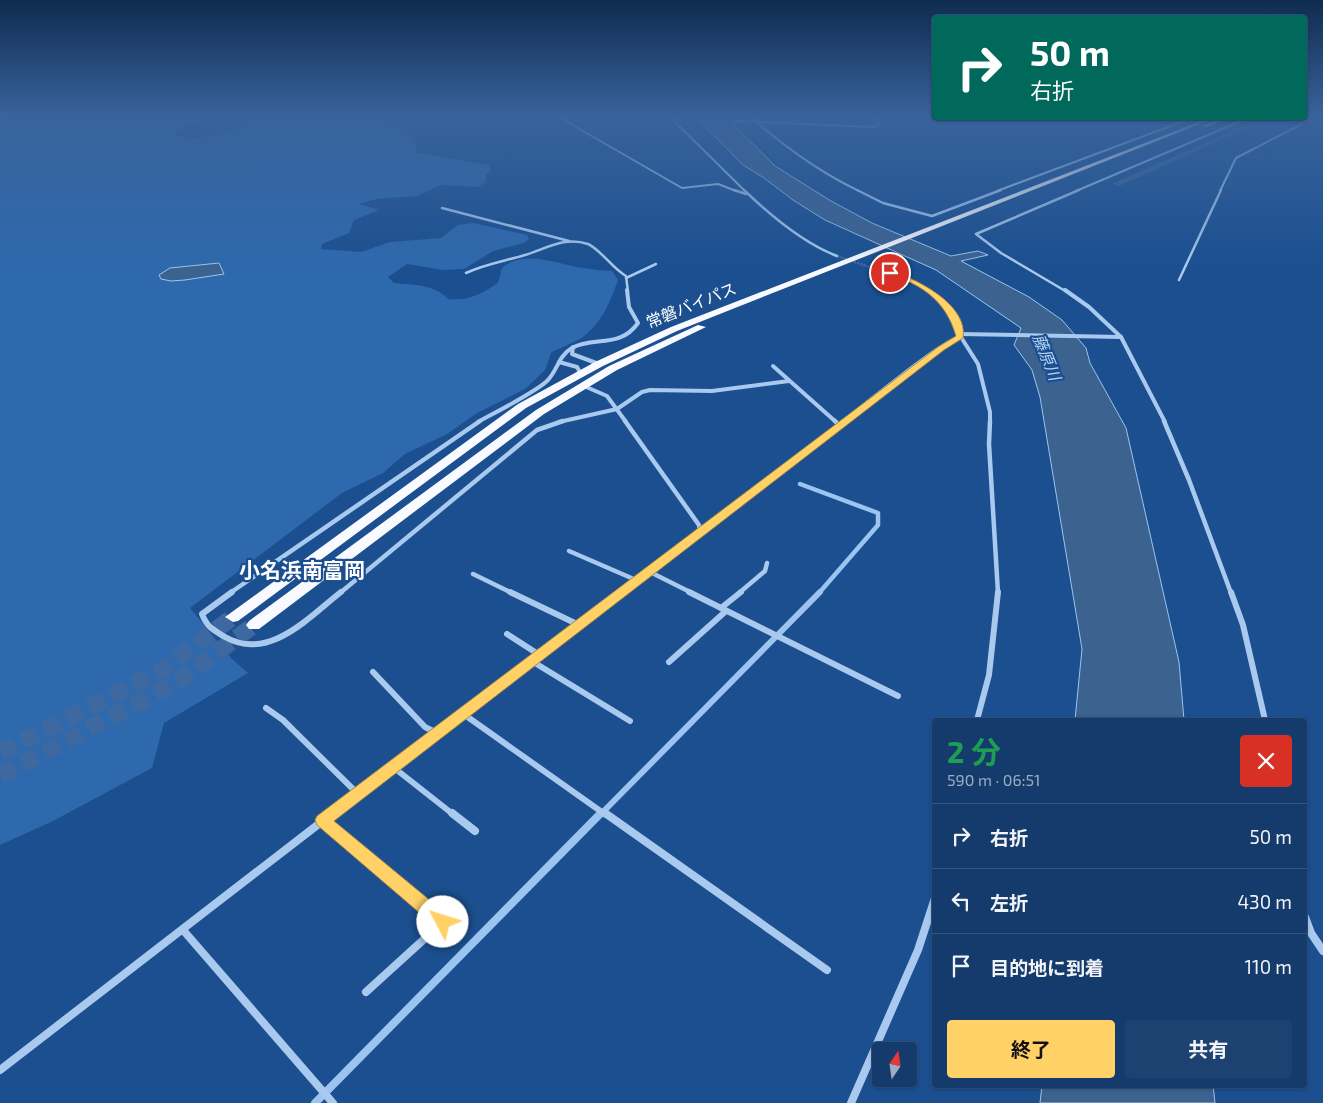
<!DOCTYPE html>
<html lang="ja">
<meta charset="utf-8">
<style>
:root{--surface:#143b6b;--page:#1d4271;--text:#f1f3f6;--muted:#9dadc1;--line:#33557e;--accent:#ffd166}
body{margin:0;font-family:"Exo 2","Noto Sans JP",sans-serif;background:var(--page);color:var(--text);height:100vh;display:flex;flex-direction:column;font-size:19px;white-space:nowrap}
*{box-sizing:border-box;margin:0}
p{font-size:16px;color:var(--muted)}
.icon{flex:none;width:28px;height:28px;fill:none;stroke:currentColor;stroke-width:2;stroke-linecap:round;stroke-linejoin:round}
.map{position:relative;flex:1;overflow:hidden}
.sheet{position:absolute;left:932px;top:718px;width:375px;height:370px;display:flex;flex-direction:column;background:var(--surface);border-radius:5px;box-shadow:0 1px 4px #0004,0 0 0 1px var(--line)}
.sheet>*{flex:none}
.top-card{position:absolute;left:932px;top:15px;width:375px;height:105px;border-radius:5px;box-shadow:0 1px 4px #0004,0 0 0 1px var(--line);background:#00695c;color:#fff;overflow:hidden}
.needle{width:32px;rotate:13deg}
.controls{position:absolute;left:872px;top:1042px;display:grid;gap:10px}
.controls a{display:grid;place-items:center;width:45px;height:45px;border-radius:5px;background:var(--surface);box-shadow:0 1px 4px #0004,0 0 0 1px var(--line);font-size:25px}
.pin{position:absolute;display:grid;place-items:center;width:42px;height:42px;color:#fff;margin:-21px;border:2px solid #fff;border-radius:50%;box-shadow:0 1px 5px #0007}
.me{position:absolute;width:55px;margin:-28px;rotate:310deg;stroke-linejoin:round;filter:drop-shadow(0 0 4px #0008)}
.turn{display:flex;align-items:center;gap:18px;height:105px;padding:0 15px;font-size:22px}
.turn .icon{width:65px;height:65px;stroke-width:2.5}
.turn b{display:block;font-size:35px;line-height:42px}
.round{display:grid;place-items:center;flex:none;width:52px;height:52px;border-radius:5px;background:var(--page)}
.head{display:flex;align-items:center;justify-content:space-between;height:85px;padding:0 15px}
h1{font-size:30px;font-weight:700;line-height:38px;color:#1e9e55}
.button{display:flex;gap:10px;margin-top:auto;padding:10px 15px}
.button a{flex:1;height:58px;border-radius:5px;background:var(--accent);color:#111;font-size:20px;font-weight:700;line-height:58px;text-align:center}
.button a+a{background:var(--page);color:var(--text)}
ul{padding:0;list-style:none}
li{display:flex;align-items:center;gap:15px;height:65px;padding:0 15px;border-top:1px solid var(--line)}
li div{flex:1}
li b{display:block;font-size:19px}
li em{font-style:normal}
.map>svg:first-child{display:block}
.green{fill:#2e69ad}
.water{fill:#3c6290;stroke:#9cc4f0}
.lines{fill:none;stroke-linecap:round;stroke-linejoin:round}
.stream-far3{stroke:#9cc4f0;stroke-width:2}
.stream-far2{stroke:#9cc4f0;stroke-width:4.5}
.stream-far1{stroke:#9cc4f0;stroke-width:6}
.stream{stroke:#9cc4f0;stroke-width:8}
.canal{fill:#3c6290;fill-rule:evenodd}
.river{fill:#3c6290;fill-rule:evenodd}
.minor-tunnel{stroke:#3d69a0;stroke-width:2.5;stroke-dasharray:2.5 1;stroke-linecap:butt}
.trunk-tunnel{stroke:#3d69a0;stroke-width:17;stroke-dasharray:17 8;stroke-linecap:butt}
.minor-far5{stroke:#a9c9ee;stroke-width:2}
.minor-far4{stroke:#a9c9ee;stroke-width:2.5}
.minor-far3{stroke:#a9c9ee;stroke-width:4}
.minor-far2{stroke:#a9c9ee;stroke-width:4.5}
.minor-far1{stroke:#a9c9ee;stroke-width:6}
.minor{stroke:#a9c9ee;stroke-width:8}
.primary{fill:#f0f6ff;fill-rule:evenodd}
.trunk{fill:#f8faff;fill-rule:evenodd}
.route{fill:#ffd166;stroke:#a68842}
.labels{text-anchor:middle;stroke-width:4.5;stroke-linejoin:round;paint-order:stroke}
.far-street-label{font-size:16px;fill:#fff;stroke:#1b4f8f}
.far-water-label{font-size:16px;font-style:italic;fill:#b5d3f5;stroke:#1b4f8f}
.quarter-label{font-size:21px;font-weight:bold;fill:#fff;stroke:#1b4f8f}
</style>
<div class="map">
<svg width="1323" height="1103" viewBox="0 0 1323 1103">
<rect width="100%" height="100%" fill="#1b4f8f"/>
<!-- green -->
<path class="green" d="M28 114H215L182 128 174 134C207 146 246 123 278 114 288 112 302 114 312 114L314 118 401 125 414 141 417 153 489 165 491 170 486 175V182L478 187 441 185 417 196 377 199 359 204 379 210 354 220 349 233 322 244 321 249 361 252 390 242 441 238 458 225 473 223 527 235 529 239 524 243 493 251 464 269 443 270 407 264 388 277 394 283C414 285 434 284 448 299 469 301 481 294 498 283L502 268C525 248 559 265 584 268 593 270 603 270 612 271L618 280C611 300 602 323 583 337 574 343 561 347 551 353L545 370 525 389 477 413 447 434 405 454 383 473 342 493 190 608 232 659 248 673 164 723 152 768 51 822 0 845V124Z"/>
<!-- water -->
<g class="water">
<polygon points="693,114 722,114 730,121 744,120 745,122 732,123 775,166 831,201 872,223 951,256 978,251 988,255 961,261 1029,297 1062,320 1086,348 1090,363 1126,428 1179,662 1184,720 1075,720 1082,649 1040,397 1032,370 1014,345 1021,328 936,270 825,220 793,200 764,178 743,165"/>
<polygon points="219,263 224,274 185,280 171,281 161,279 159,275 170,268"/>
<polygon points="1042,1085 1213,1085 1215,1103 1040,1103"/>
</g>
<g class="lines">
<!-- stream-far3 -->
<polyline class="stream-far3" points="739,121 872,127 878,126 879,114"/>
<!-- stream-far2 -->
<polyline class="stream-far2" points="800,484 878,513 878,525 819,593"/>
<!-- stream-far1 -->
<polyline class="stream-far1" points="600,815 820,592"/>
<!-- stream -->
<polyline class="stream" points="315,1103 601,813"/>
<!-- canal -->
<polygon class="canal" points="1262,118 1269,118 1119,186 1112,184"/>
<!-- river -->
<g class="river">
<polygon points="553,114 658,116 664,119 658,122 606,122 558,117"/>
<polygon points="707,114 713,117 711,119 677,122 671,119 677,116"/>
</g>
<!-- minor-tunnel -->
<polyline class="minor-tunnel" points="837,256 872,268"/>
<!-- trunk-tunnel -->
<g class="trunk-tunnel">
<polyline points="0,753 163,669 233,617"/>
<polyline points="0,776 180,680 254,625"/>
</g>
<!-- minor-far5 -->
<g class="minor-far5">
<polyline points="667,114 745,191"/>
<path d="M747 114C782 145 817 171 859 191"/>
<polyline points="1305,114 1323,115"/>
<polyline points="557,116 682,188 718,184 736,191"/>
<polyline points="997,191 1192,118"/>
<polyline points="1076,191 1248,118"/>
<polyline points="1220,191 1236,158 1298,126 1307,120 1304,118"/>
</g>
<!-- minor-far4 -->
<g class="minor-far4">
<polyline points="734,190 746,194"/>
<path d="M744 190C770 215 803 243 837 256"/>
<polyline points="857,190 883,203 932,216 1001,190"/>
<polyline points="442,208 569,241"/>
<polyline points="872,268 908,278 929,292"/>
<path d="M466 273C485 264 505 261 525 255 546 249 564 236 588 244 600 249 613 269 626 276L628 292"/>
<polyline points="626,278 656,264"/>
<polyline points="1179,280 1221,190"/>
<polyline points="1067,292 1001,253 976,234 1079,190"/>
</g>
<!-- minor-far3 -->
<g class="minor-far3">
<polyline points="927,290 943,301 955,318 959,334 978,364 990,412 990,422"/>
<polyline points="1065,290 1089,307 1121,337 1165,422"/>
<polyline points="959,334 1121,337"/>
<polyline points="573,347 572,354 599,364"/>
<polyline points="559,362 577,367 581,374"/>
<polyline points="773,366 836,422"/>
<polyline points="584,386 607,396 626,422"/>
<path d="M478 422C496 412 534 393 547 381 558 370 558 356 572 348 593 336 620 349 638 323L629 307 627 290"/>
<polyline points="559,422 617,409 642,392 650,390 712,391 789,381"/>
<path d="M842 422C863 407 942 340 961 337"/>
</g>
<!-- minor-far2 -->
<g class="minor-far2">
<polyline points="625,421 699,525 700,531"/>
<polyline points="835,421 839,425"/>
<polyline points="990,421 989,444 998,593"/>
<polyline points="1164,421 1189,480 1231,593"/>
<polyline points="569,551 636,580"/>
<polyline points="648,571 692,593"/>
<polyline points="473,574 512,593"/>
<polyline points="230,593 480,421"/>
<polyline points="340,593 537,430 563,421"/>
<polyline points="618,593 844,421"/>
<polyline points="739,593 765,571 767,563"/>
</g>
<!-- minor-far1 -->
<g class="minor-far1">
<path d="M232 592 202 614C207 627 213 630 225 637 269 662 309 617 341 592"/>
<polyline points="510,592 577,624"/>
<polyline points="689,592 898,696"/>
<polyline points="1231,592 1243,625 1265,720"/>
<polyline points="721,608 741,592"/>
<polyline points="507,634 538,654"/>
<polyline points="530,660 630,721"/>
<polyline points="669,662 726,611"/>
<polyline points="373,672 425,727 437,733"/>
<polyline points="266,708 283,720 358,794"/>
<polyline points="462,713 606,815"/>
<polyline points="977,720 989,675 998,592"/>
<polyline points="393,767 454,815"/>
<polyline points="331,815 620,592"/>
</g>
<!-- minor -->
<g class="minor">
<polyline points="452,813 475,831"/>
<polyline points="605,813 827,970"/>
<polyline points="323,820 443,922 366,992"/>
<polyline points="1305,917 1311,933 1323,951"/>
<polyline points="183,930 333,1103"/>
<polyline points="0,1070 333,813"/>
<polyline points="851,1103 918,950 935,898"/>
</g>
<!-- primary -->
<polygon class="primary" points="10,114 16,114 0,119 0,117"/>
<!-- trunk -->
<g class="trunk">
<polygon points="1209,118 1215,118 677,331 603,366 526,408 238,621 233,622 225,617 518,404 595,362 671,327"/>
<polygon points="1223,118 1229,118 1206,127 1201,126"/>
<polygon points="698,325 706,327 617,370 544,414 259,629 249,629 246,625 249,621 536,410 609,366"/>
</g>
</g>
<!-- sky -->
<linearGradient id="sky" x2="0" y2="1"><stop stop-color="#0f2b4f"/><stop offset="0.43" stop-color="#39639b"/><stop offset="1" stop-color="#39639b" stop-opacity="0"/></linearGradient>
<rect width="1323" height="268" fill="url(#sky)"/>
<!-- route -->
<path class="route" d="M890 271C916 278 969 305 963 338L944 350 334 821 449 916 451 922 449 927 443 930 436 927 317 825 315 820 317 816 938 347 956 336C946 301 922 284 888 274Z"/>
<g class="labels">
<!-- far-street labels -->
<g class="far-street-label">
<text transform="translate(691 305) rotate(-22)" y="6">常磐バイパス</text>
</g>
<!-- far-water labels -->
<g class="far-water-label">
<text transform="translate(1047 357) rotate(68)" y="6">藤原川</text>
</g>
<!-- quarter labels -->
<g class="quarter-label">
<text x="302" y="578">小名浜南富岡</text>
</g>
</g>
</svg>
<div class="controls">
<a><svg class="needle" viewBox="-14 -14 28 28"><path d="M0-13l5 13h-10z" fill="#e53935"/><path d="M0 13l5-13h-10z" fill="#9dadc1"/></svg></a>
</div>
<div class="pin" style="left:890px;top:273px;background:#d93025"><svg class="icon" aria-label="arrive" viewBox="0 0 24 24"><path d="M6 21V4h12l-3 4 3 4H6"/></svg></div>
<svg class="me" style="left:443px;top:922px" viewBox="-20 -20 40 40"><circle r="19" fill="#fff"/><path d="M0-13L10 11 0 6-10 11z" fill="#ffd166"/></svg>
<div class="top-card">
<div class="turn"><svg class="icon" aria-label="right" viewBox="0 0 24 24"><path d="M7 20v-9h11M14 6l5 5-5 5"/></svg><div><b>50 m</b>右折</div></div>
</div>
<section class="sheet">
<div class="head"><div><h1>2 分</h1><p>590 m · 06:51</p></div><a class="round" style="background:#d93025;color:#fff"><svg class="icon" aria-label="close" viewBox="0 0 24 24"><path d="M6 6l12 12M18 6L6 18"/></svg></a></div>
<ul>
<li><svg class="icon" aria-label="right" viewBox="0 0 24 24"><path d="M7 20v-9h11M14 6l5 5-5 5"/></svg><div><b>右折</b></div><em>50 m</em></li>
<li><svg class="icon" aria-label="left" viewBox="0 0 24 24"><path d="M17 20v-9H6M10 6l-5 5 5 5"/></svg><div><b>左折</b></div><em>430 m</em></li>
<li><svg class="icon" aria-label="arrive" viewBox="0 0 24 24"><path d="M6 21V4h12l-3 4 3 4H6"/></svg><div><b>目的地に到着</b></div><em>110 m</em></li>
</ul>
<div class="button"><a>終了</a><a>共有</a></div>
</section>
</div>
